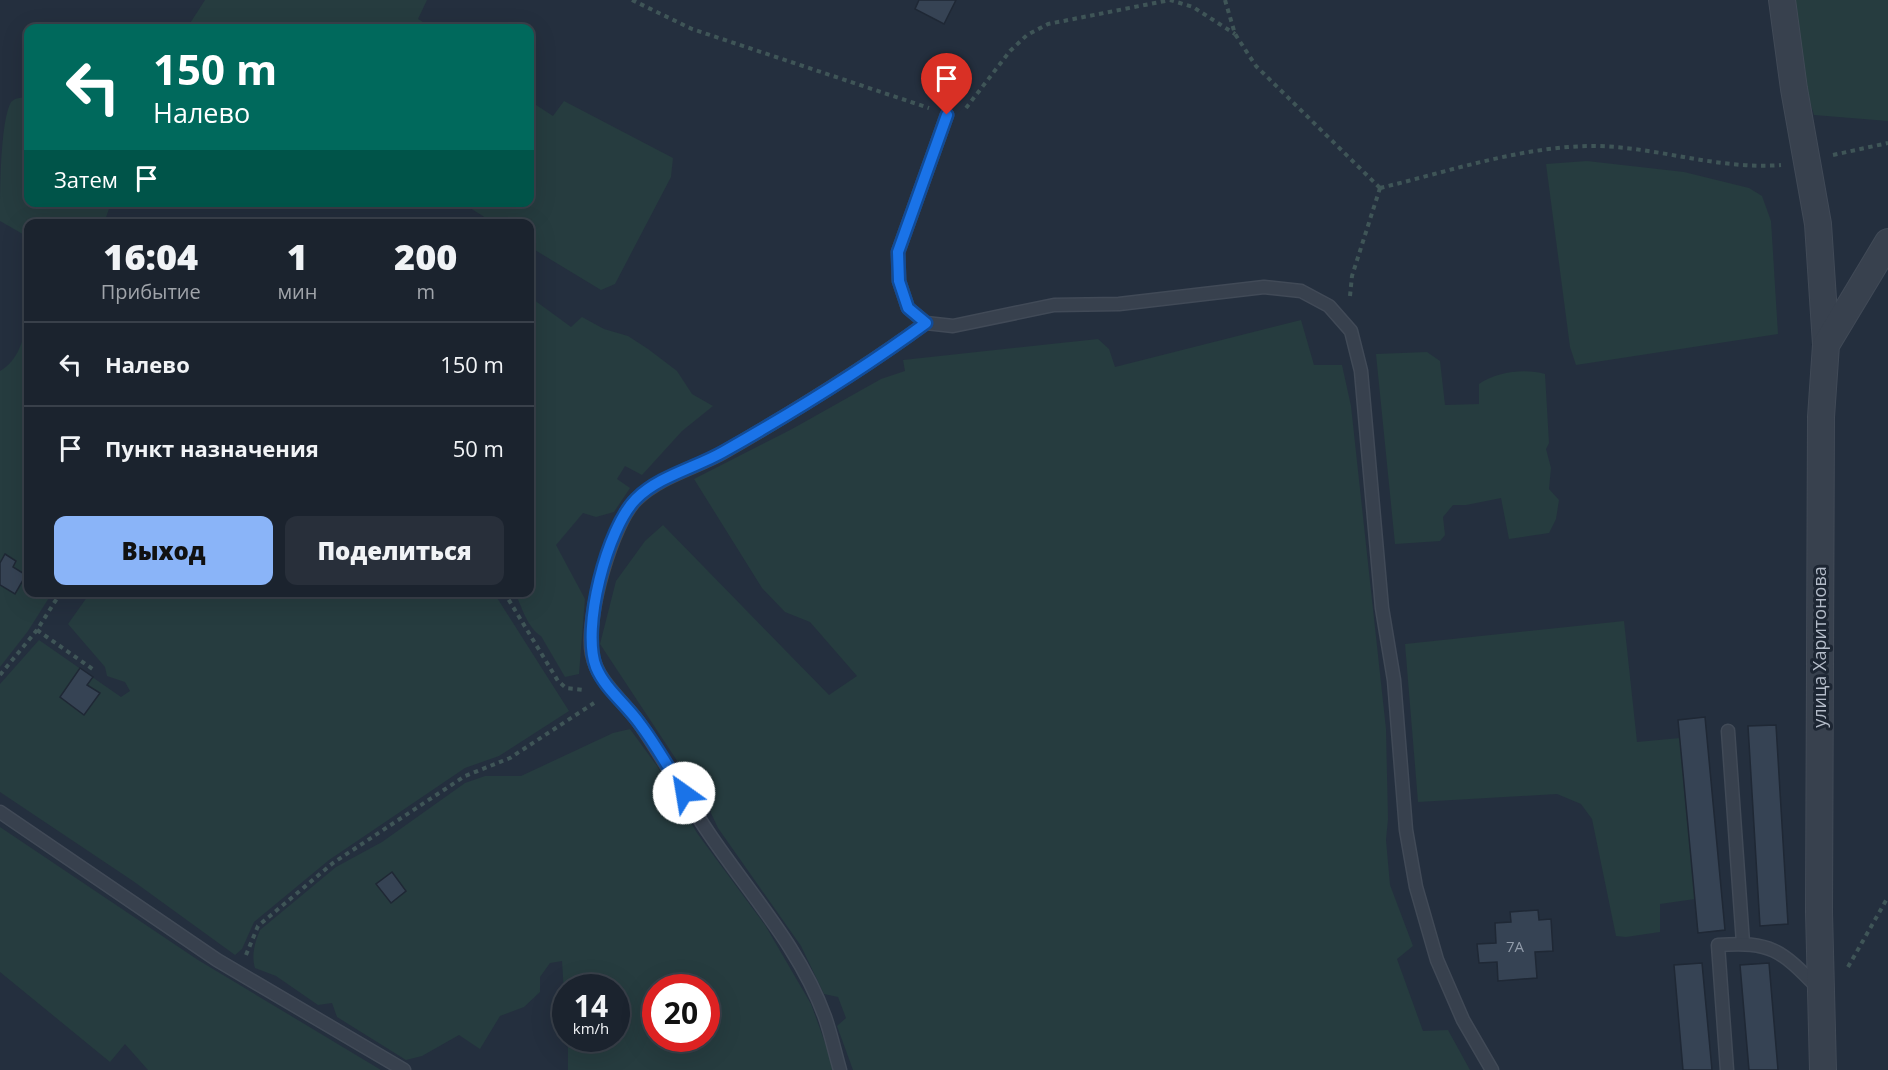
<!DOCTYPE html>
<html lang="ru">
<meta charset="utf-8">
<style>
:root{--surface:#1b232e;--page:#282f3a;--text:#f1f3f6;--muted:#a0a4aa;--line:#39404a;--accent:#8ab4f8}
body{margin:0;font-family:"Open Sans",sans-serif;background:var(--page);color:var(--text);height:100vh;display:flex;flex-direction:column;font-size:22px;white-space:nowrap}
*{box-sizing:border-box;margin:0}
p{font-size:20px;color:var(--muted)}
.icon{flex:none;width:33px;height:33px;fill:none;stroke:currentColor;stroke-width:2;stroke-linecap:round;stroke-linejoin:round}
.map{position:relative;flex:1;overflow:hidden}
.details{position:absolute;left:24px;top:219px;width:510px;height:378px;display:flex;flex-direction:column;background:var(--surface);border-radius:12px;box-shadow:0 6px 24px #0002,0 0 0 2px var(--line)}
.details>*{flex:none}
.top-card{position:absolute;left:24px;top:24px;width:510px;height:183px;border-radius:12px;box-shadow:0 6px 24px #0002,0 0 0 2px var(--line);background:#00695c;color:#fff;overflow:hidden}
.speed{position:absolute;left:552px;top:974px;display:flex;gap:12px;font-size:30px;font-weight:700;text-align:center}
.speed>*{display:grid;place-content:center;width:78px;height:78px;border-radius:50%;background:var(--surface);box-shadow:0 6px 24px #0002,0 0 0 2px var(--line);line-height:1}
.speed small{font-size:15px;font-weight:400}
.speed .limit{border:9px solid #d22;background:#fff;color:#111}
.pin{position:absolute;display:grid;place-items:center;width:51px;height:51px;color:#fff;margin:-62px -26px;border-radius:50% 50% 50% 0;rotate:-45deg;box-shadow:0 0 6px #0007}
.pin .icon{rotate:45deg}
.me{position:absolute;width:66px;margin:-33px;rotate:328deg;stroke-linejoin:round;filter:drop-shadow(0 0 4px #0008)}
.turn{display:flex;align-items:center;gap:21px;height:126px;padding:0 30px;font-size:27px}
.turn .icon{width:78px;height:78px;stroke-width:2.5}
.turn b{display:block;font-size:42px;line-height:51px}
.then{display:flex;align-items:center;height:57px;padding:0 30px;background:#0003;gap:12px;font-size:22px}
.eta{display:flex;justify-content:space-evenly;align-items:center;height:102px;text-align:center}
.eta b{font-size:36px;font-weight:800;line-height:42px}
.primary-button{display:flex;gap:12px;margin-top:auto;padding:12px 30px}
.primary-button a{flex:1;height:69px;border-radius:12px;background:var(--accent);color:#111;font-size:24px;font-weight:800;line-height:69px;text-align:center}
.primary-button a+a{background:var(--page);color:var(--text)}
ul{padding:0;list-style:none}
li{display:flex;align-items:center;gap:18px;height:84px;padding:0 30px;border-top:2px solid var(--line)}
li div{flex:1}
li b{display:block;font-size:22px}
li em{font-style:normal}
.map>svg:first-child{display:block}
.green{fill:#263c3f;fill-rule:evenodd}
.building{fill:#364354;stroke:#1f2835;stroke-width:1.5}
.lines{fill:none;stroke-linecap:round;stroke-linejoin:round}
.lane-casing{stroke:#414a57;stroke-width:15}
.street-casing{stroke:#414a57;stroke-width:28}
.path{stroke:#3f5557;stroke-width:4;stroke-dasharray:4.5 4.5;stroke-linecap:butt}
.lane{stroke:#38414e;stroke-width:12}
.street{stroke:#38414e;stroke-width:26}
.route-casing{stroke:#114b97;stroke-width:15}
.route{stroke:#1a73e8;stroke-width:10}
.labels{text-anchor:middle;stroke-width:6;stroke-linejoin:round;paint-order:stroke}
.number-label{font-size:15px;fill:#929caa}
.street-label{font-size:18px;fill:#b4bcc9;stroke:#1d2633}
</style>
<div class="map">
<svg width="1888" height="1070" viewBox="0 0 1888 1070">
<rect width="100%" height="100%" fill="#242f3e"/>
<!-- green -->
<g class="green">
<polygon points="205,0 427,0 418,19 433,28 187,28"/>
<polygon points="1795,0 1888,0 1888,121 1814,115 1805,85"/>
<path d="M28 97V202L111 203 104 223 28 224V237L0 221C0 193 0 122 11 102 16 97 22 98 28 97Z"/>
<polygon points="530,101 553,116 564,101 673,158 671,177 615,284 601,290 530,247 530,224 494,223 462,203 530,202"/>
<polygon points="1587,161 1684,172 1749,188 1762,196 1771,221 1778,334 1576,365 1570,347 1546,164"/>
<path d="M530 297 571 327 582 317 604 329 628 336 648 349 677 371 692 394 713 406 682 431 642 475 625 466 617 479 630 488 614 512 596 517 583 513 556 545 585 599 579 674 565 677 541 636C527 627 522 607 515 593L530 592Z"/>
<path d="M28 319V592L52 593 28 631 0 667V371C18 361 24 339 28 319Z"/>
<polygon points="1301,320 1314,365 1342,365 1351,406 1386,729 1388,819 1386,840 1390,885 1413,946 1397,959 1423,1031 1448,1030 1470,1070 853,1070 837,1026 846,1018 838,997 824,994 801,946 718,828 711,813 709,798 697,791 600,644 616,581 645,541 663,525 829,695 857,676 810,622 785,612 762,588 694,479 792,429 881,379 905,371 903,360 1098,339 1109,349 1115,367"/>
<path d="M1427 352 1440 361 1445 405 1479 404V384C1496 372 1525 368 1545 374L1549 443 1546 449 1551 468 1549 489 1559 500 1556 519 1549 533 1509 539 1501 498 1466 505H1453L1443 517 1445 535 1440 541 1395 544 1376 354Z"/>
<polygon points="90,593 494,593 569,711 499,756 465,768 329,860 254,922 242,949 235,955 133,881 0,792 0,684 39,640 121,697 130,691 125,682 107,676 105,667 68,624"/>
<polygon points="1624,621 1637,742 1680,738 1695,899 1660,904 1660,932 1626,937 1616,936 1592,819 1581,804 1557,794 1418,802 1405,644"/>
<path d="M630 729 657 766 697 833 765 925 811 1004 835 1070H568V1038H616V987H566L565 1009 562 961 550 963 540 977V992L524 1007 500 1016 480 1049 459 1035 422 1056 406 1060 337 1017 332 1003 318 1005 276 976 255 968C251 955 255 942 260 930L336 867 382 842 465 783 485 776H521L613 733ZM656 987H706V1038H656Z"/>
<polygon points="0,827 198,960 381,1070 148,1070 125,1044 110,1062 0,972"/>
</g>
<!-- building -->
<g class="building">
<polygon points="919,0 956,0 944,24 915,9"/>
<polygon points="5,554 16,561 13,567 26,575 15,594 0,585 0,563"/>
<polygon points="80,668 93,677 87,685 100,693 84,715 60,697"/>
<polygon points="1705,717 1725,930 1698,933 1678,720"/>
<polygon points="1776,725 1788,924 1760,926 1748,726"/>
<polygon points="392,872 406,891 391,903 376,884"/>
<polygon points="1538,910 1539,920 1551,919 1553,951 1535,952 1537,978 1498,981 1497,962 1479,963 1477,944 1496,943 1495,923 1511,922 1510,912"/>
<polygon points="1702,963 1712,1070 1683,1070 1674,965"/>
<polygon points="1769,963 1778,1070 1749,1070 1740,965"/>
</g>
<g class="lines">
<!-- lane casing -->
<g class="lane-casing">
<g id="lane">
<polyline points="947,115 898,252 899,281 908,308 926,323 953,326 1054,305 1119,304 1264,287 1301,291 1329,306 1351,331 1361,371 1382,608 1394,680 1406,830 1416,887 1437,960 1463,1020 1492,1070"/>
<polyline points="1728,731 1743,943"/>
<polyline points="0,812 217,960 404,1070"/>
<path d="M840 1070C835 1053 831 1034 825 1017 800 948 749 893 708 832 685 798 665 761 642 727 626 702 598 684 592 654 585 619 612 522 637 499 661 476 696 468 724 452 793 412 862 370 926 323"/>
<path d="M1727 1070 1718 945C1771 941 1781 950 1818 988"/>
</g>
</g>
<!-- street casing -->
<g class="street-casing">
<g id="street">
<polyline points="1782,0 1794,89 1818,224 1826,344"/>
<polyline points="1823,1070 1819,912 1821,417 1826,345 1888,242"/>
</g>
</g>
<!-- path -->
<g class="path">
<polyline points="632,0 692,29 929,108"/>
<polyline points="1225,0 1235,34 1256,66 1380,188"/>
<polyline points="966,108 1010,51 1027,35 1048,24 1170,0 1193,7 1235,34"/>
<polyline points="1833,155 1888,143"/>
<path d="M1380 188C1451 171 1525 145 1599 146 1661 148 1720 170 1781 165"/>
<polyline points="1350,296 1352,276 1380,188"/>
<polyline points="504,592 558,681 566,688 585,690"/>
<polyline points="37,630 94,670"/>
<polyline points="0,675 37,630 61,592"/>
<polyline points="246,955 258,926 333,863 465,776 510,758 594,703"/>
<polyline points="1848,967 1888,897"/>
</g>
<!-- lane -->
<use href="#lane" class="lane"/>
<!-- street -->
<use href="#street" class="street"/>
</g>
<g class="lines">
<!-- route casing -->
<g class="route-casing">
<path id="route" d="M684 793C670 770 656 745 640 724 626 704 605 689 596 667 581 629 607 528 636 499 659 476 695 468 723 452 792 413 862 370 926 323L908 308 899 281 898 252 947 115"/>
</g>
<!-- route -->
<use href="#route" class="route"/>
</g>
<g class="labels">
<!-- number labels -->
<g class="number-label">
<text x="1515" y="952">7А</text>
</g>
<!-- street labels -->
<g class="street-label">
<text transform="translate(1820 647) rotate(-90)" y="6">улица Харитонова</text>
</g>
</g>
</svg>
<div class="speed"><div>14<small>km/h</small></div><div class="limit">20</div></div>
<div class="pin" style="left:947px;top:115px;background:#d93025"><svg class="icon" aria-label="arrive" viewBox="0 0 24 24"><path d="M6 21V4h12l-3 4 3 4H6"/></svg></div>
<svg class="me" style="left:684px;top:793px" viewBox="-20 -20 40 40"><circle r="19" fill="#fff"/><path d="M0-13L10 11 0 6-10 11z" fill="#1a73e8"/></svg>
<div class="top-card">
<div class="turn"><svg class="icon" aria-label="left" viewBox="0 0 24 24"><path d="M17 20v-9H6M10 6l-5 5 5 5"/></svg><div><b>150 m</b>Налево</div></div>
<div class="then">Затем<svg class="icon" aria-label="arrive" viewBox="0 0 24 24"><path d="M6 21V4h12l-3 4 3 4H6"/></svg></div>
</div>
<section class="details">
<div class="eta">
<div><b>16:04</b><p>Прибытие</p></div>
<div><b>1</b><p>мин</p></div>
<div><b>200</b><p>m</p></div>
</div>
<ul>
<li><svg class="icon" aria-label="left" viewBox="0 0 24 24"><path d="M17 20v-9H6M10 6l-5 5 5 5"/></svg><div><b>Налево</b></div><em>150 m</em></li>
<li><svg class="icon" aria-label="arrive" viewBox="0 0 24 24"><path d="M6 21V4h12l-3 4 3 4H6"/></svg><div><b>Пункт назначения</b></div><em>50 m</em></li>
</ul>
<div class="primary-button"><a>Выход</a><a>Поделиться</a></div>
</section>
</div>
